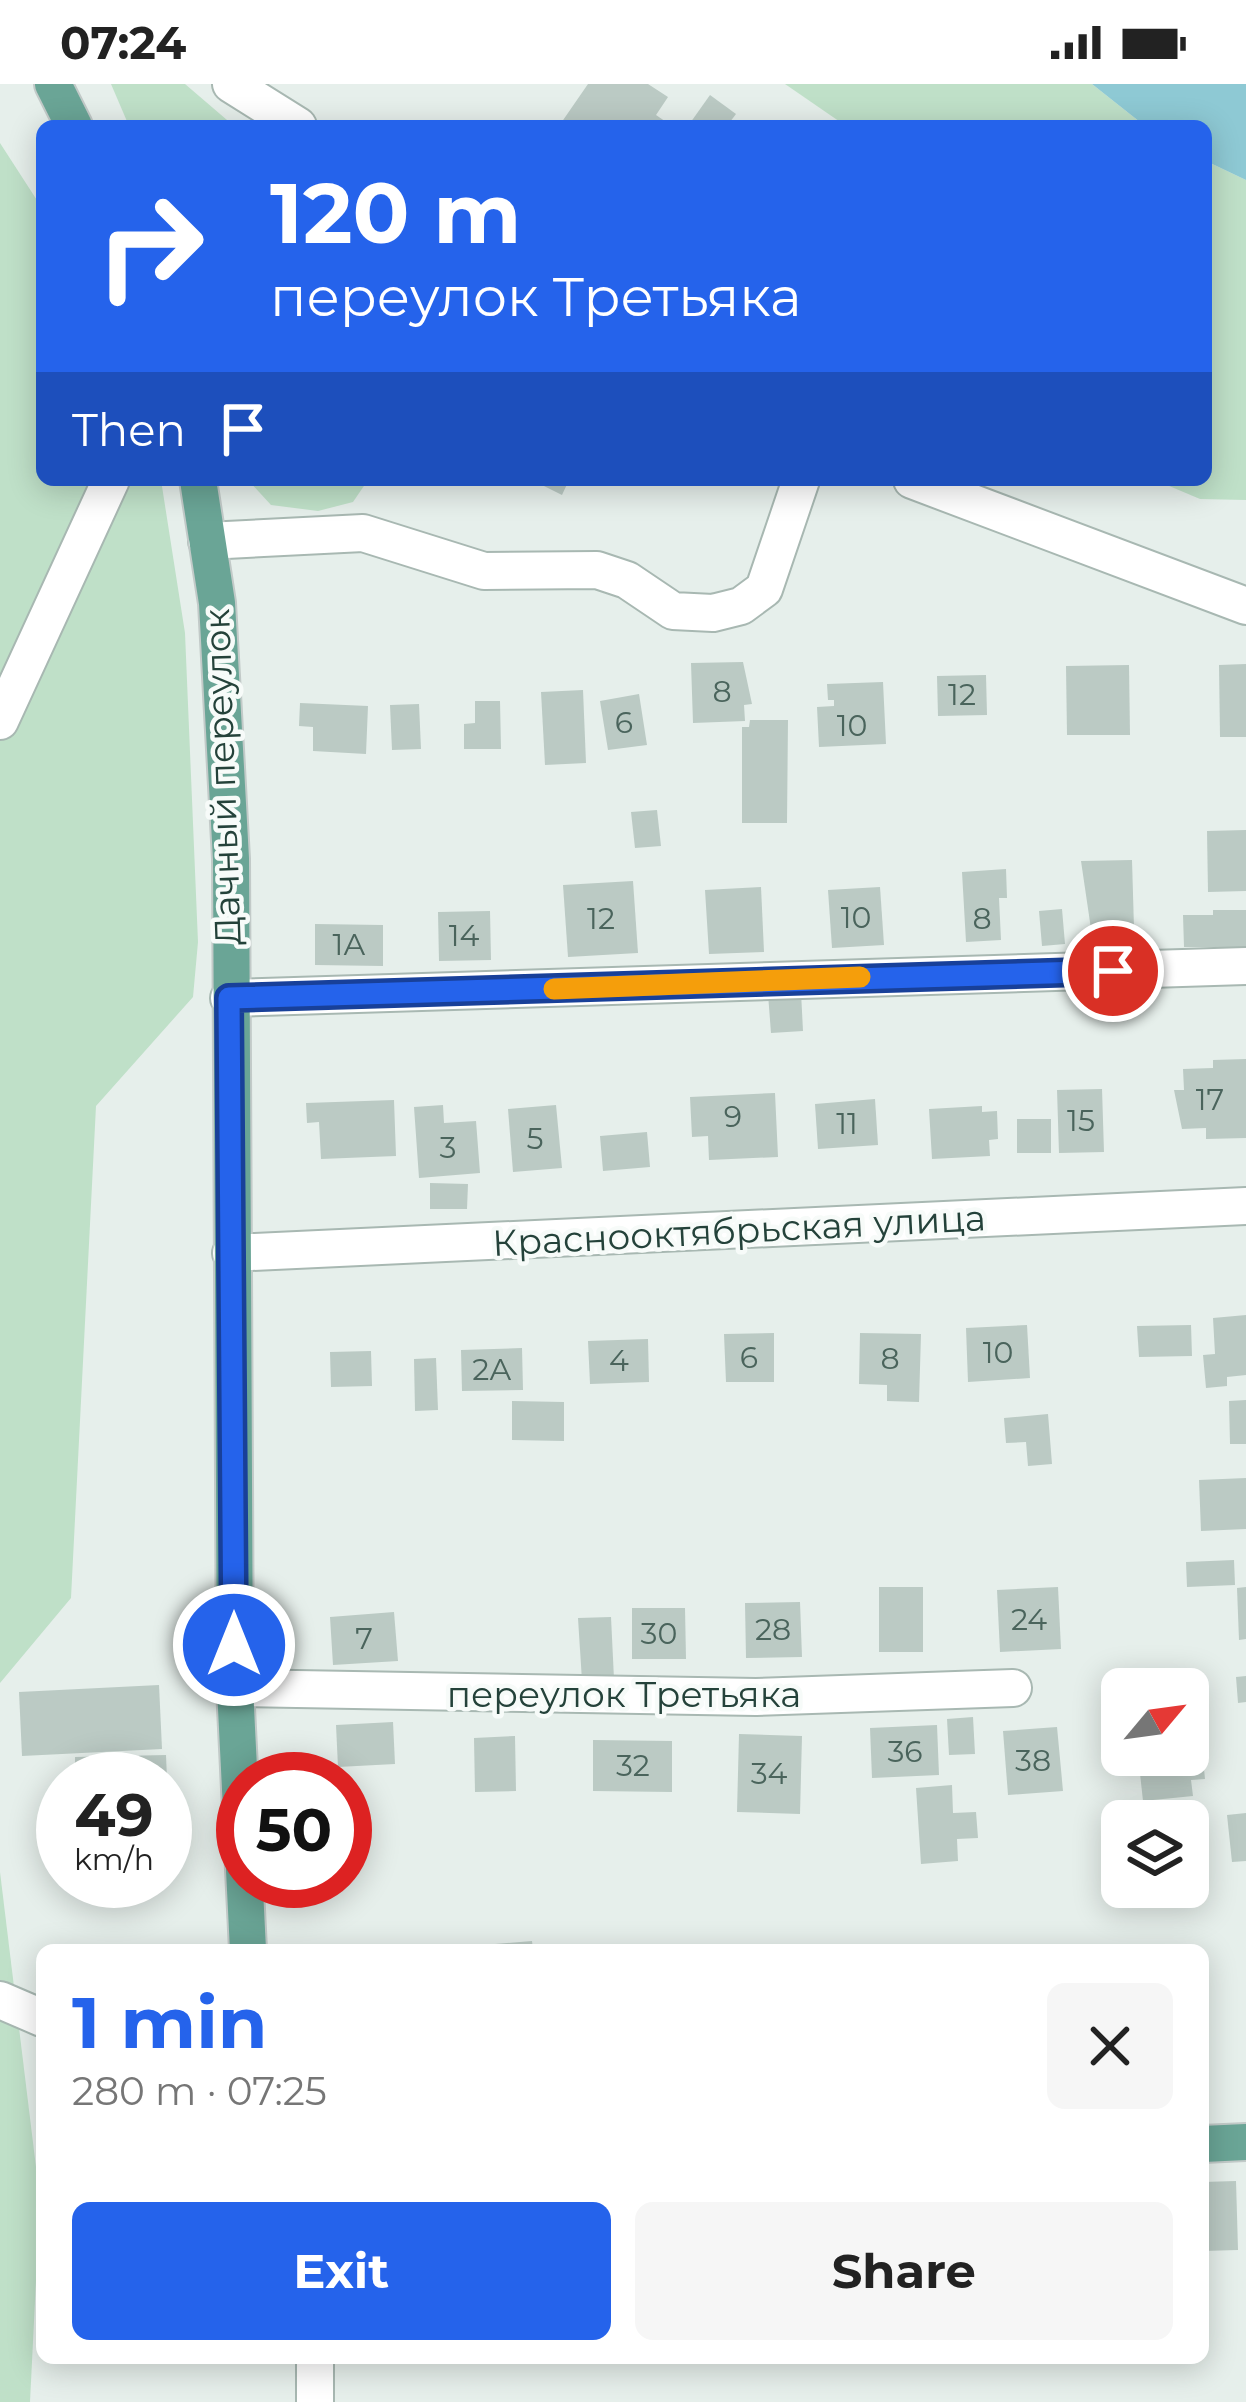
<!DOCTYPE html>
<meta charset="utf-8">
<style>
:root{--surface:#fff;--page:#f6f6f6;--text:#222;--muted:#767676;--accent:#2563eb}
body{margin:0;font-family:Montserrat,sans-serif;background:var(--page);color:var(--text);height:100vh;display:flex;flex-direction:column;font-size:45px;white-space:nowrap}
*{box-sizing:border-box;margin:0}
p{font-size:39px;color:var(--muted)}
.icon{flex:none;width:66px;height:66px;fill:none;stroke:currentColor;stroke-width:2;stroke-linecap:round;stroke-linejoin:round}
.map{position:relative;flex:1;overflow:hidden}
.sheet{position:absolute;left:36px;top:1860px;width:1173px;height:420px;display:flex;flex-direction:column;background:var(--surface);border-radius:18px;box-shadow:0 6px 30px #0003}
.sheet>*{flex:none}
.hud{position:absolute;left:36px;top:36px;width:1176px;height:366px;border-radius:18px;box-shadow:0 6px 30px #0003;background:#2563eb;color:#fff;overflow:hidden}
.needle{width:78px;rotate:61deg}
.fabs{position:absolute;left:1101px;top:1584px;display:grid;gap:24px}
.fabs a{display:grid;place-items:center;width:108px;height:108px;border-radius:18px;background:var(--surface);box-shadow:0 6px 30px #0003;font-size:60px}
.speed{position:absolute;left:36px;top:1668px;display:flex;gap:24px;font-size:60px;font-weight:700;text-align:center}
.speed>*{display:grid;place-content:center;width:156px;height:156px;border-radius:50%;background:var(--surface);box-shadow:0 6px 30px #0003;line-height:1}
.speed small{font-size:30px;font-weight:400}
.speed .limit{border:18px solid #d22;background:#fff;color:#111}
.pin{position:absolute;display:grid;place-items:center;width:102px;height:102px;color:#fff;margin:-51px;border:6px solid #fff;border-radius:50%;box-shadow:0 3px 12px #0007}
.me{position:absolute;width:132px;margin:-66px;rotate:0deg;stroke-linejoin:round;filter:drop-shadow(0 0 9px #0008)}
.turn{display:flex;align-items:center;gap:42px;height:252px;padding:0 36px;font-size:54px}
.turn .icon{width:156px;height:156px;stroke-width:2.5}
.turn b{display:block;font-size:84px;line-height:102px}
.then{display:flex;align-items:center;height:114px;padding:0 36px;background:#0003;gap:24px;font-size:45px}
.round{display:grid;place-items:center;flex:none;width:126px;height:126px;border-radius:18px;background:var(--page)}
.headline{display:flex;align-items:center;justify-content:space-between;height:204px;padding:0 36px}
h1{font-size:72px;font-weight:700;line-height:90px;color:var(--accent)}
.action{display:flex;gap:24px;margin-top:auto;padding:24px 36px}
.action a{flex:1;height:138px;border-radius:18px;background:var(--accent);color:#fff;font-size:48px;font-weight:700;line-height:138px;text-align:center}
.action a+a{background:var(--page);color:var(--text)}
.status{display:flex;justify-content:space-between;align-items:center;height:84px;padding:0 60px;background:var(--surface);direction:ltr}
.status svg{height:33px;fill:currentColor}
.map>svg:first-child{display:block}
.green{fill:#bfe0c8}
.water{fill:#8ec9d4}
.building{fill:#bbcac4}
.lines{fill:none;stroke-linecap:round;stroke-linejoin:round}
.minor-casing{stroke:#a8b8b2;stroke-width:40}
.major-casing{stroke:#c2cac8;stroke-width:40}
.minor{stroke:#fff;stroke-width:36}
.major{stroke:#6aa596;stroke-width:36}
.route-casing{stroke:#184099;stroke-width:30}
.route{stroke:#2563eb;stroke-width:21}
.slow{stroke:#f59e0b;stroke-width:21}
.labels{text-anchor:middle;stroke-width:9;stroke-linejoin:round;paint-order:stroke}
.number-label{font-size:30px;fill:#4a645c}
.street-label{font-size:36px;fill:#24423a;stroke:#f7fbf9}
</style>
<div class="status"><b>07:24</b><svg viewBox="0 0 49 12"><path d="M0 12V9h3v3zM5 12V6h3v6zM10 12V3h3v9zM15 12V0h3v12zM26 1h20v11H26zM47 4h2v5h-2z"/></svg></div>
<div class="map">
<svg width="1246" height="2318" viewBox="0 0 1246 2318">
<rect width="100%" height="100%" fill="#e6efeb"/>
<!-- green -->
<g class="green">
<polygon points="111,0 185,0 234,42 129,42"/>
<polygon points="785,0 1092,0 1145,42 846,42"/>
<polygon points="0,59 42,124 42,396 161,396 185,549 198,858 193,913 96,1022 71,1514 0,1599"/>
<polygon points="1206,77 1246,96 1246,416 1200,415 1155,396 1206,396"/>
<polygon points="248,396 368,396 353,418 318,427 271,421"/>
<polygon points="0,1788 40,2116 30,2318 0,2318"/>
</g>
<!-- water -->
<polygon class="water" points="1092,0 1246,0 1246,96 1206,77 1206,42 1145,42"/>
<!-- building -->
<g class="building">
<polygon points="588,0 648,0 668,13 656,31 672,42 559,42"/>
<polygon points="710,11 736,30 727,42 688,42"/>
<polygon points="532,396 569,396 562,411"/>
<polygon points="743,578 752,620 744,621 745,637 693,639 691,579"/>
<polygon points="1246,580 1246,653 1220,653 1219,581"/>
<polygon points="1129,581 1130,651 1067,651 1066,582"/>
<polygon points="986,591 987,631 938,632 937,592"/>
<polygon points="883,598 886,660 819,663 817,623 834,622 834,616 828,616 827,600"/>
<polygon points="583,606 586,679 545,681 541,608"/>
<polygon points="639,610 647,661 608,666 600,617"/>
<polygon points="475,617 500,617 501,665 464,665 464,640 475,639"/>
<polygon points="300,619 368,622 366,670 313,667 313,643 299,642"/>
<polygon points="419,620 421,665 392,666 390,621"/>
<polygon points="750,636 788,636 787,739 742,739 742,643 749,643"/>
<polygon points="657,726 661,762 635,764 631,728"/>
<polygon points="1246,746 1246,807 1208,808 1207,747"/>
<polygon points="1132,776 1134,844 1091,845 1081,777"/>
<polygon points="1006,785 1007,814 999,814 1001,856 966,858 962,788"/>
<polygon points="633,797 638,869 568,873 563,801"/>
<polygon points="761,803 764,868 709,870 705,806"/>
<polygon points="880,803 884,861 832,864 828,806"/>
<polygon points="1062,825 1065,860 1042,862 1039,827"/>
<polygon points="1213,826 1246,826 1246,863 1184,863 1183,831 1213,831"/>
<polygon points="490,827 491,876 439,877 438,828"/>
<polygon points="315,840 383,841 383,882 315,881"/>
<polygon points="801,908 803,947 771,949 768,910"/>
<polygon points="1246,975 1246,1054 1206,1055 1206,1044 1182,1045 1174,1006 1184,1006 1183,985 1213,984 1213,976"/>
<polygon points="1102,1005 1104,1068 1059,1069 1057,1006"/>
<polygon points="775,1009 778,1073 709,1076 708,1052 692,1053 690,1013"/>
<polygon points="875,1015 878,1061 818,1065 815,1020"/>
<polygon points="394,1016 396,1072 321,1075 319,1038 307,1039 306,1019"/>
<polygon points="443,1021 444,1039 476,1037 480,1089 419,1094 414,1023"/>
<polygon points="556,1021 562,1084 513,1088 508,1025"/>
<polygon points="982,1022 982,1028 997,1027 998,1055 989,1056 990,1072 932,1075 929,1025"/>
<rect x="1017" y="1035" width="34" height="34"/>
<polygon points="647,1048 650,1083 603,1087 600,1052"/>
<polygon points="430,1099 468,1100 467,1125 430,1125"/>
<polygon points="1246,1231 1246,1291 1227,1293 1227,1302 1206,1304 1203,1271 1215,1270 1213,1234"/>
<polygon points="1027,1241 1030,1294 968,1298 966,1244"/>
<polygon points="1191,1241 1192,1272 1139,1273 1137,1242"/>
<polygon points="774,1249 774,1298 726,1298 724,1250"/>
<polygon points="860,1249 921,1250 919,1318 887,1317 887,1301 859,1300"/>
<polygon points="648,1255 649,1298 590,1300 588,1257"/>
<polygon points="522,1264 523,1306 462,1307 461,1266"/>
<polygon points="371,1267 372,1302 331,1303 330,1268"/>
<polygon points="436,1274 438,1326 415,1327 414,1275"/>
<polygon points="1246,1316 1246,1360 1230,1360 1229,1317"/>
<polygon points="512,1317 564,1318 564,1357 512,1356"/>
<polygon points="1048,1330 1052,1380 1028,1382 1026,1358 1006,1359 1004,1334"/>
<polygon points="1246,1394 1246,1445 1201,1447 1199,1396"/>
<polygon points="1234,1476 1235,1501 1187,1503 1186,1478"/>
<rect x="879" y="1503" width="44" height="65"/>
<polygon points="1058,1503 1061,1565 1000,1568 997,1506"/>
<polygon points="1246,1503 1246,1555 1239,1556 1237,1504"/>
<polygon points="800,1518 802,1573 746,1574 745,1519"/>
<polygon points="632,1524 685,1524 686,1575 632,1575"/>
<polygon points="394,1528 398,1577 333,1581 330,1533"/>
<polygon points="611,1533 614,1595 582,1597 578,1534"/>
<polygon points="1246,1592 1246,1618 1238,1619 1236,1593"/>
<polygon points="159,1601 162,1665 22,1672 19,1608"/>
<polygon points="973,1633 975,1670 949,1671 947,1635"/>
<polygon points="393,1638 395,1680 338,1683 336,1641"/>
<polygon points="937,1641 939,1691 872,1694 870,1644"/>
<polygon points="1057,1643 1063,1707 1008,1711 1003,1647"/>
<polygon points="739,1650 802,1652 800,1730 737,1728"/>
<polygon points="515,1652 516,1707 475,1708 474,1654"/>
<polygon points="593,1656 672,1657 672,1708 593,1707"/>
<polygon points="1202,1665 1205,1695 1191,1696 1193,1712 1143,1717 1138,1671 1188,1671"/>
<polygon points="166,1671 167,1695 75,1691 75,1673"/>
<polygon points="952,1701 953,1729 976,1728 978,1754 957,1755 958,1777 921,1780 916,1704"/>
<polygon points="1246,1729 1246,1777 1232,1778 1227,1731"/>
<polygon points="532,1857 533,1866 483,1866 483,1861"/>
<polygon points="1236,2097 1238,2166 1203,2167 1203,2098"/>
</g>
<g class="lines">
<!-- minor casing -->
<g class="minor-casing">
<g id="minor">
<polyline points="231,0 298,42"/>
<polyline points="912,396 1246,522"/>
<polyline points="207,457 363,449 484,487 597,486 627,496 673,527 713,529 741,522 764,505 801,396"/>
<polyline points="0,637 111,396"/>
<polyline points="229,914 1246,882"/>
<polyline points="231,1169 1246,1122"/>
<polyline points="235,1604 756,1613 1013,1604"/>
<polyline points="0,1916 42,1934"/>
<polyline points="315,2274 315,2318"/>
</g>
</g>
<!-- major casing -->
<g class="major-casing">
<g id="major">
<polyline points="53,0 74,42"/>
<polyline points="198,396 217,519 231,775 235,1604 248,1866"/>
<polyline points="1203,2060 1246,2058"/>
</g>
</g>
<!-- minor -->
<use href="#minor" class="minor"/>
<!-- major -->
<use href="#major" class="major"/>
</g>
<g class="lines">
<!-- route casing -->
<g class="route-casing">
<polyline id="route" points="234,1561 229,914 1113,887"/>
</g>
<!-- route -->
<use href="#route" class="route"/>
<!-- slow -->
<polyline class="slow" points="554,905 860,893"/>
</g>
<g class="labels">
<!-- number labels -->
<g class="number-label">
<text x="722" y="618">8</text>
<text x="962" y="621">12</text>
<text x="624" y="649">6</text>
<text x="852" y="652">10</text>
<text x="856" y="844">10</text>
<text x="601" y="845">12</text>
<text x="982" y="845">8</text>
<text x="464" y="862">14</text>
<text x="349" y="871">1А</text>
<text x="1210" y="1026">17</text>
<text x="733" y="1043">9</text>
<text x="1081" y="1047">15</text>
<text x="847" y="1050">11</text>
<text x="535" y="1065">5</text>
<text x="448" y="1074">3</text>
<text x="998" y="1279">10</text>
<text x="749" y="1284">6</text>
<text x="890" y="1285">8</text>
<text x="619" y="1287">4</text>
<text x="492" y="1296">2А</text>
<text x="1029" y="1546">24</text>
<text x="773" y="1556">28</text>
<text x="659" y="1560">30</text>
<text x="364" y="1565">7</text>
<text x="905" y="1678">36</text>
<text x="1033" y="1687">38</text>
<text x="633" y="1692">32</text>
<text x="769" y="1700">34</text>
</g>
<!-- street labels -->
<g class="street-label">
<text transform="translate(222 693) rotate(-92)" y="13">Дачный переулок</text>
<text transform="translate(739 1146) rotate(-3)" y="13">Краснооктябрьская улица</text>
<text x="624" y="1623">переулок Третьяка</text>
</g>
</g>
</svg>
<div class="fabs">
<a><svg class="needle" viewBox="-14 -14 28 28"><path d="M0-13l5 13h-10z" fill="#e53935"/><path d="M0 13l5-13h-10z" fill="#767676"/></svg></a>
<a><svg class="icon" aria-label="layers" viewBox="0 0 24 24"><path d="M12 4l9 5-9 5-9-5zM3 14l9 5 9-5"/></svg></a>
</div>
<div class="speed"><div>49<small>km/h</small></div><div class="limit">50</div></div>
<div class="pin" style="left:1113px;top:887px;background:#d93025"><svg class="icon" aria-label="arrive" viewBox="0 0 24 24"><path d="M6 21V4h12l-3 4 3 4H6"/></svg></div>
<svg class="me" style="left:234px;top:1561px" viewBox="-20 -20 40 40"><circle r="17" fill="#2563eb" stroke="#fff" stroke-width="3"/><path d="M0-11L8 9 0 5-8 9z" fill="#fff"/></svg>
<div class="hud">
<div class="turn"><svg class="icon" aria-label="right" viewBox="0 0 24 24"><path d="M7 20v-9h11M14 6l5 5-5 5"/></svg><div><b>120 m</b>переулок Третьяка</div></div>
<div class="then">Then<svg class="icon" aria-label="arrive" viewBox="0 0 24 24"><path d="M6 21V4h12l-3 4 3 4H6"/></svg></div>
</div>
<section class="sheet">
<div class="headline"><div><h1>1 min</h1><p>280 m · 07:25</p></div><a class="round"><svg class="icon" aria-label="close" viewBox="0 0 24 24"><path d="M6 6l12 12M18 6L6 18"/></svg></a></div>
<div class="action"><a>Exit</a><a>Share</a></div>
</section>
</div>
